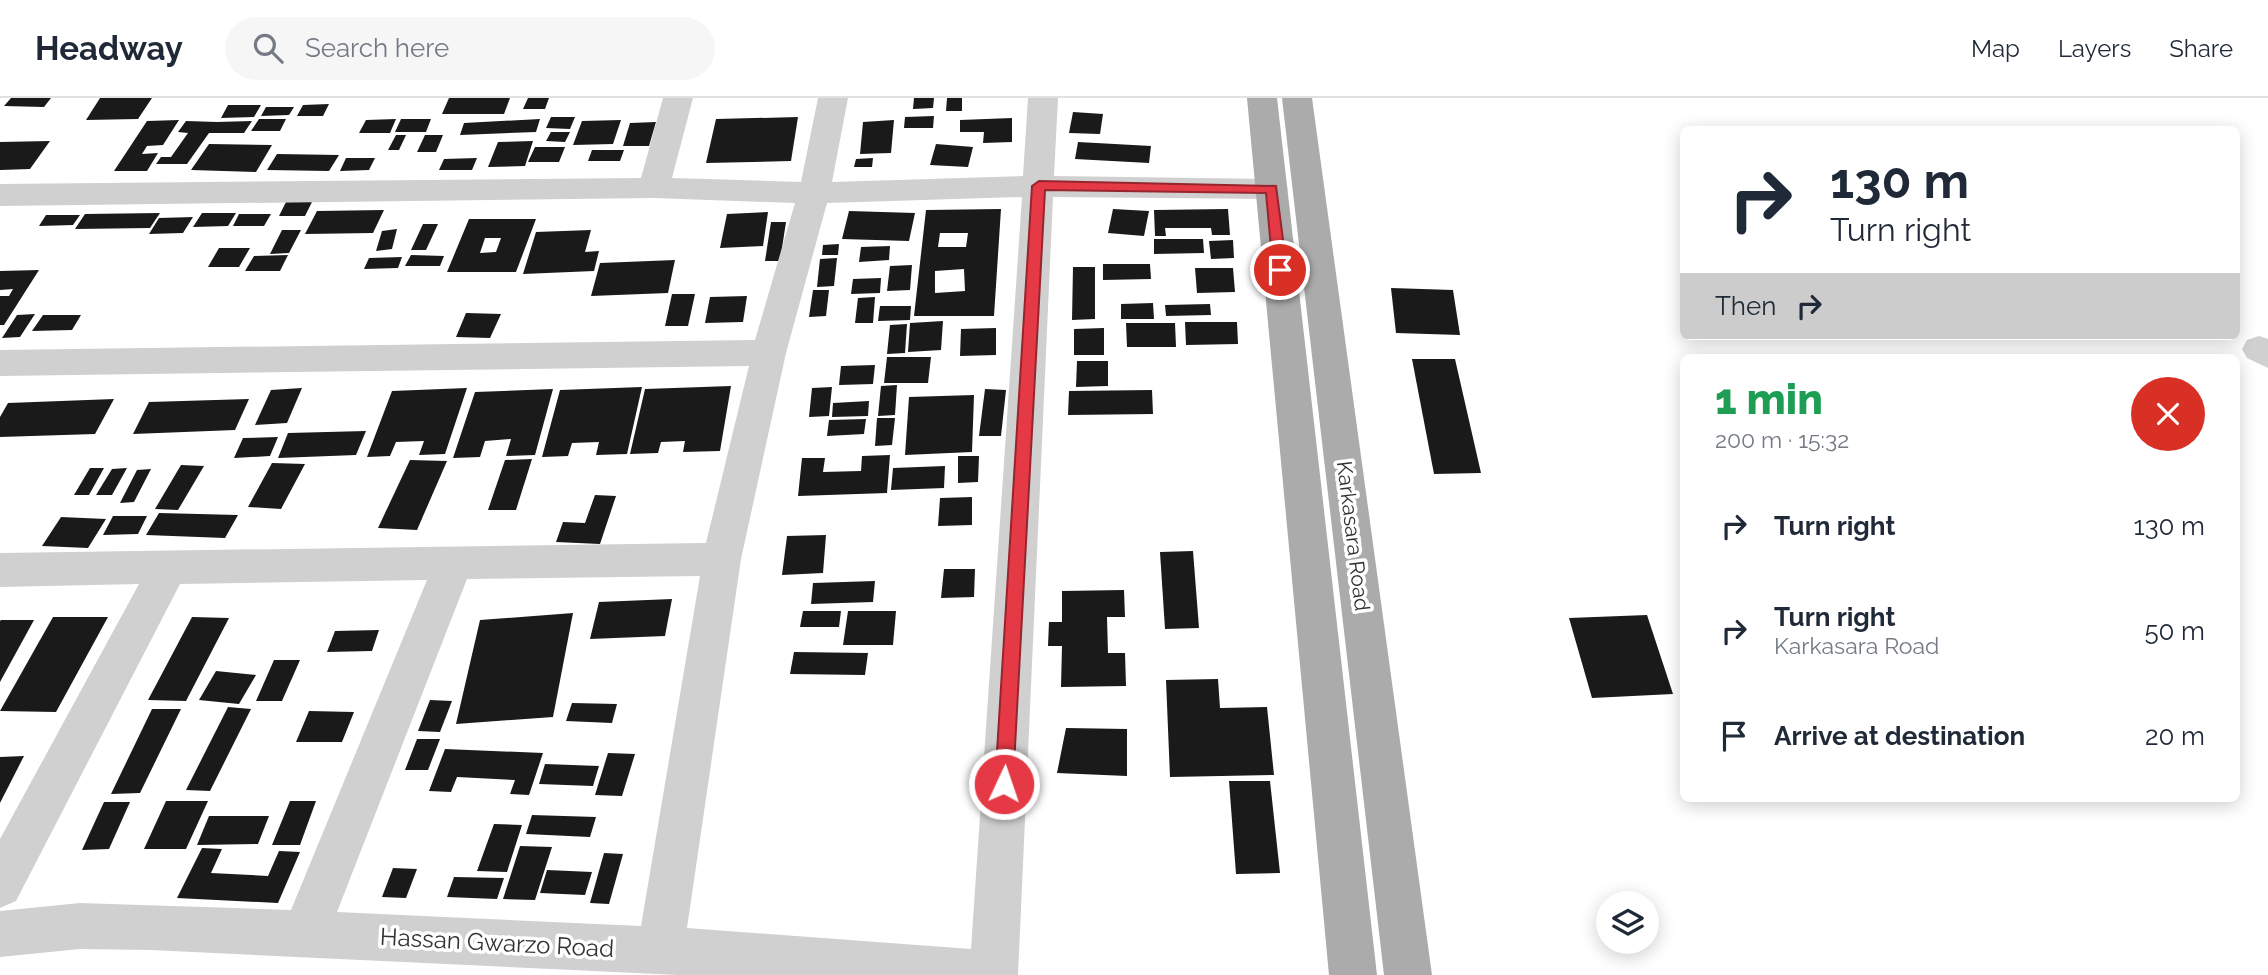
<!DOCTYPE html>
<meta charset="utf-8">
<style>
:root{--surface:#fff;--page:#f6f6f7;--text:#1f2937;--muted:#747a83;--line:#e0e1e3}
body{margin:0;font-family:Raleway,sans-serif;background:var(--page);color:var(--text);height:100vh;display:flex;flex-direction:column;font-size:26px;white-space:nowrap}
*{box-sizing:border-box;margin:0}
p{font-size:23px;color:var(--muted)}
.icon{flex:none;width:38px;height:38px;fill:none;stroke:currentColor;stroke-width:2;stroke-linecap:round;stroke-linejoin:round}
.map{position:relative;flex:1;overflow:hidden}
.side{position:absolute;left:1680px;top:256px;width:560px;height:448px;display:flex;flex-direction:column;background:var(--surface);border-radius:10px;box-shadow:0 4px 18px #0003}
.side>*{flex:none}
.top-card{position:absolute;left:1680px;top:28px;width:560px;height:214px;border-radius:10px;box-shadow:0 4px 18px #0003;background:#fff;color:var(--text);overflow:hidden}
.buttons{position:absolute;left:1596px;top:793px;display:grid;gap:14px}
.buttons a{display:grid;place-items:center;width:63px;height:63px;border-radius:50%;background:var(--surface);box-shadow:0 4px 18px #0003;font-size:35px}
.pin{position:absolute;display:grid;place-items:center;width:60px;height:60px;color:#fff;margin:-30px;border:4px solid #fff;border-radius:50%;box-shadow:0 2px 7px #0007}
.me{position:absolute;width:77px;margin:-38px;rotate:3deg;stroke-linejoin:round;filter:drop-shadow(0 0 5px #0008)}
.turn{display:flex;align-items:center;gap:24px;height:147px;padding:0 35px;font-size:32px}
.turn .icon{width:91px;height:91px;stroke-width:2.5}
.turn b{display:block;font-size:49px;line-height:60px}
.then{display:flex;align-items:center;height:66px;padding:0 35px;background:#0003;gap:14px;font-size:26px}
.round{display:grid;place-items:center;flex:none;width:74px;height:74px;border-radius:37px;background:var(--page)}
.summary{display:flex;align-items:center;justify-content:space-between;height:119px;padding:0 35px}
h1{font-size:42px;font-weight:800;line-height:52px;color:#1e9e55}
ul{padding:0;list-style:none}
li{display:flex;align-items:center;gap:21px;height:105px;padding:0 35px}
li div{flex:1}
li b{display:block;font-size:26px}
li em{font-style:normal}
header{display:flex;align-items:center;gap:42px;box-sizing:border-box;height:98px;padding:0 35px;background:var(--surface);border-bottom:2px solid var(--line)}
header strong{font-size:33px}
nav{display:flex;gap:38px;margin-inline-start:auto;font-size:24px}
.search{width:490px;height:63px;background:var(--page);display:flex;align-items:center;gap:18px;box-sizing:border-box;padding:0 24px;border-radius:38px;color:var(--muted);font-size:26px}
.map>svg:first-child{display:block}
.building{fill:#1a1a1a;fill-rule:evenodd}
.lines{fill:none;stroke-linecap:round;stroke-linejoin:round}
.minor{fill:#d0d0d0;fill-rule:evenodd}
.major{fill:#ababab;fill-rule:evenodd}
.route{fill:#e63946;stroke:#96252e;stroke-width:2}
.labels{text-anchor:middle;stroke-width:7;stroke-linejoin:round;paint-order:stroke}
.street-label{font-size:21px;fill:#333;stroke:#fff}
.near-street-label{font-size:24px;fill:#333;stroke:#fff}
</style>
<header>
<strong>Headway</strong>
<div class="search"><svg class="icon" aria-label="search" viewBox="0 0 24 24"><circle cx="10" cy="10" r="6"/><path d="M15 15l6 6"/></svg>Search here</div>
<nav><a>Map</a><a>Layers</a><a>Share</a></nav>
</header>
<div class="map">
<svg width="2268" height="877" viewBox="0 0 2268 877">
<rect width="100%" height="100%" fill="#fff"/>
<!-- building -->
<g class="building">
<polygon points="11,0 51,0 44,9 4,8"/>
<polygon points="100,0 152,0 138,21 86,22"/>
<polygon points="449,0 510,0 504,16 442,16"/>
<polygon points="528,0 549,0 545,11 523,11"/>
<polygon points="914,0 934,0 933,10 913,11"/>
<polygon points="947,0 962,0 962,13 946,13"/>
<polygon points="329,6 323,18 297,18 303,7"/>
<polygon points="228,7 261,7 254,19 221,20"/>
<polygon points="266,9 294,9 289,17 261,18"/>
<polygon points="1073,14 1103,16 1100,36 1069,35"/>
<polygon points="934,18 933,30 904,30 905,19"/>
<polygon points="551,19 575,19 570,31 546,30"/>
<polygon points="798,19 791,63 706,65 716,21"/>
<polygon points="1012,20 1012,44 983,45 984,34 960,34 960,22"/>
<polygon points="259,21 286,21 280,33 251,33"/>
<polygon points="396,21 390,35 359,35 366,22"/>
<polygon points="401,21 431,21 426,34 395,34"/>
<polygon points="540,21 536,34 460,37 464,25"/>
<polygon points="179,22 163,47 147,48 142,56 158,55 147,73 114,73 147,23"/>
<polygon points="621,22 613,46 573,47 582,23"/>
<polygon points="894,22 891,55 860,56 863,24"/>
<polygon points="186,23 217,24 252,23 244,35 209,35 187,66 156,66 161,59 171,59 188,35 178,34"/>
<polygon points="656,24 649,48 623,48 630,25"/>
<polygon points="551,34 570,34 565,44 546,43"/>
<polygon points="396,37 406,37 399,52 388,52"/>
<polygon points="425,37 443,37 436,54 417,54"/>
<polygon points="50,43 30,71 0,72 0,44"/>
<polygon points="533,43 525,68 488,69 498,44"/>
<polygon points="1078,44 1151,48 1149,65 1075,61"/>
<polygon points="209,46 272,47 256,74 191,72"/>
<polygon points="936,46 973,49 968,69 930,67"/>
<polygon points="535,49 565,49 559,64 528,64"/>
<polygon points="592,52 624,52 620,63 588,63"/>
<polygon points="277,56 339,57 329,73 267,72"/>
<polygon points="346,60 375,60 369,72 340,73"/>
<polygon points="477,60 472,72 439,72 444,61"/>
<polygon points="873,60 872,69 854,69 856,61"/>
<polygon points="286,104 312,104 305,118 279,118"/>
<path d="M1001 111 994 218H914L926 112ZM940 135H968L966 149H938ZM964 171 965 193 935 195V173Z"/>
<polygon points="1113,111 1149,113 1144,138 1108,135"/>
<polygon points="1228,111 1230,137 1212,137 1211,130 1165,130 1166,138 1155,138 1154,112"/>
<polygon points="384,112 373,135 305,136 317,113"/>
<polygon points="849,113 915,115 909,143 842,141"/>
<polygon points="768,114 763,148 720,150 727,116"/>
<polygon points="160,115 150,130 75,131 85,116"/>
<polygon points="202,115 236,115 228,128 193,129"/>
<polygon points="239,116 271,116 264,128 233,128"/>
<polygon points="46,117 80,117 73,127 39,128"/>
<polygon points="193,119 183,135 149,136 159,120"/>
<path d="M469 121H536L516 174H447ZM485 140H501L496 154 480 155Z"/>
<polygon points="771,124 786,124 780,163 765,163"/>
<polygon points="423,126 438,126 426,152 411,152"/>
<polygon points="397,131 392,151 376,153 382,133"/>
<polygon points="282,132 301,132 289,155 270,156"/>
<polygon points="591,132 585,154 599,153 594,173 523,176 536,134"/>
<polygon points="1154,141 1203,141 1204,155 1154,156"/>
<polygon points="1233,142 1234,160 1211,161 1209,143"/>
<polygon points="839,146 838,157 822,157 823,147"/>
<polygon points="890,148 889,162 859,164 861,149"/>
<polygon points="219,150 250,150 239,169 208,169"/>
<polygon points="288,157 280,173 245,173 254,158"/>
<polygon points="411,157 444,158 440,168 405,168"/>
<polygon points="402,159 398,170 364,171 369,160"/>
<polygon points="837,160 834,188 817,189 820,161"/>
<polygon points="675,162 668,195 591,198 600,165"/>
<polygon points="1103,166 1150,166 1151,181 1103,182"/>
<polygon points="912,167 910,192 887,193 890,168"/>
<polygon points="1073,169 1095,169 1095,221 1072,222"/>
<polygon points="1195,170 1233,170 1235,194 1197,195"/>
<polygon points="39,172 4,227 0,227 0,198 9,198 13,191 0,192 0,173"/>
<polygon points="881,180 880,195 851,196 853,181"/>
<polygon points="1391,190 1453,192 1460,237 1396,235"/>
<polygon points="813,192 829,192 826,218 809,219"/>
<polygon points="672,196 695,196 688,228 665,228"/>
<polygon points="747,198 743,224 705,225 710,199"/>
<polygon points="875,199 873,225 855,225 858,200"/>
<polygon points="1153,205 1154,221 1121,221 1121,206"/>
<polygon points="1210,206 1211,217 1166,218 1165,207"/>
<polygon points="880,208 911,208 910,222 878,223"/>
<polygon points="466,215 501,216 490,240 456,239"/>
<polygon points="35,216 20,239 2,240 17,217"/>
<polygon points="43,217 81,217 72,232 32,233"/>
<polygon points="943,223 941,252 908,254 910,225"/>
<polygon points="1185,224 1237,224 1238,246 1186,247"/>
<polygon points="1126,225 1175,225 1176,249 1127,249"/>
<polygon points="907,226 905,255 887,256 890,227"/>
<polygon points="996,230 996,257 960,258 961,231"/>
<polygon points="1104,230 1104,257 1074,257 1074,231"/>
<polygon points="887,259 931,259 928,285 884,285"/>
<polygon points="1412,261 1455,261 1481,375 1434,376"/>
<polygon points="1077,263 1108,263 1108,288 1076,289"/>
<polygon points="875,267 873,286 839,287 841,268"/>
<polygon points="897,287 895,317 878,318 881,288"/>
<polygon points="731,288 720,353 683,354 685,343 661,344 658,355 630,356 645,291"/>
<polygon points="642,289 627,356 596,357 599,344 572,345 568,358 542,359 560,292"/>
<polygon points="832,289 829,318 809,319 812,290"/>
<polygon points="302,290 287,325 255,327 271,292"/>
<polygon points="467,290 445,356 419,357 424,343 396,344 390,358 367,359 392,293"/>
<polygon points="553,291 535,357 506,358 511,341 485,343 480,359 453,360 475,294"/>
<polygon points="985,291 1006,292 1001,338 979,338"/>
<polygon points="1152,292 1153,316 1068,317 1069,293"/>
<polygon points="974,297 972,354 905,357 909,299"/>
<polygon points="114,301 95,336 0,339 0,319 8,305"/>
<polygon points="249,301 235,332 133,336 149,304"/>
<polygon points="869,303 868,318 832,319 833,305"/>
<polygon points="877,320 895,320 892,347 875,348"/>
<polygon points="866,321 864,336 827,338 829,322"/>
<polygon points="366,333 356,357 278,360 288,335"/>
<polygon points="278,339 270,358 234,360 243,340"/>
<polygon points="890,357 887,395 798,398 802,360 825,360 823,374 861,373 862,358"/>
<polygon points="958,358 979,358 978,384 958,385"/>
<polygon points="532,361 516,412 488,412 505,362"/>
<polygon points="410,362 447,363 417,432 378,430"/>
<polygon points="272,365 305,366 281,411 248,409"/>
<polygon points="181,367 204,368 178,412 155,411"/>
<polygon points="945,368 944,390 891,392 893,370"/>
<polygon points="90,370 104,370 89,397 74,397"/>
<polygon points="127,370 112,397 96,397 112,371"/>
<polygon points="151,371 134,404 120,405 137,372"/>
<polygon points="595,397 616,398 600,446 556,444 563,424 585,425"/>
<polygon points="972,399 972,427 938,428 940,400"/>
<polygon points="159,415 238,417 225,440 146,437"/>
<polygon points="113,418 147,418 138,436 103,437"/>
<polygon points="61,419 106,421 88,450 42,448"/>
<polygon points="826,437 823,475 782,477 787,438"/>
<polygon points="1193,453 1199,530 1165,531 1160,454"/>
<polygon points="944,471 975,471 974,499 941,500"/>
<polygon points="875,483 873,504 811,506 813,485"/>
<polygon points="1124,492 1125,519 1107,519 1108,555 1125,555 1126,588 1061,589 1062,548 1048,548 1049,524 1062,524 1062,493"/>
<polygon points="672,501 665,538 590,541 599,504"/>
<polygon points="803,513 841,513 839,529 800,529"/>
<polygon points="848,513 896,513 893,547 843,547"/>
<polygon points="573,515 553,619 456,626 480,522"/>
<polygon points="1647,517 1673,596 1592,600 1569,520"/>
<polygon points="53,519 108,519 56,614 0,613"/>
<polygon points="192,519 229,520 186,603 148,602"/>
<polygon points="1,522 34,522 0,584 0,523"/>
<polygon points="379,532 372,553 327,554 335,533"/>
<polygon points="794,554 868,555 865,577 790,576"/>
<polygon points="274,562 300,562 282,603 256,603"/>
<polygon points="216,573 256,577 239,606 199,602"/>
<polygon points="1218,581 1220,610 1267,609 1274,677 1170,679 1166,582"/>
<polygon points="430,602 452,603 440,634 418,633"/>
<polygon points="572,605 617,606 612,625 566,623"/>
<polygon points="228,609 251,611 210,693 186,692"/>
<polygon points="152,611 181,611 140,695 111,696"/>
<polygon points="309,613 354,614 342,644 296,644"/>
<polygon points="1066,630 1127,631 1127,678 1057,675"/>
<polygon points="417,641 440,641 428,672 405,672"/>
<polygon points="445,651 543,655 529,697 510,696 515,682 457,679 451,694 429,693"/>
<polygon points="608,655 635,656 622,698 595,697"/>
<polygon points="24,658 0,705 0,659"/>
<polygon points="545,666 599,668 593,688 539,686"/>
<polygon points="1229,683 1270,683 1280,775 1236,776"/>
<polygon points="166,703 208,703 186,751 144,751"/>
<polygon points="290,703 316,703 300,747 272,747"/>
<polygon points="104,704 130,704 109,751 82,752"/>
<polygon points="532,717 596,719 590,739 526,736"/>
<polygon points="209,718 269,718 258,746 197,747"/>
<polygon points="494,726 522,727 507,774 477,773"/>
<polygon points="520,748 552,749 535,802 503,801"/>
<polygon points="202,750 222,751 211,775 268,778 279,753 300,754 278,805 177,800"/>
<polygon points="604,755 623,756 609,806 590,805"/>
<polygon points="393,770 417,771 406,800 382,799"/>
<polygon points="547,772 592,774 585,797 540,795"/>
<polygon points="454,779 504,780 497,801 447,799"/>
</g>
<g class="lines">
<!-- minor -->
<g class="minor">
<path d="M663 0H693L672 80 801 84 818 0H848L832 84 1023 78 1028 0H1058L1054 78 1272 81 1283 84 1288 91 1283 98 1272 101 1053 99 1018 877H678L151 852 80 851 0 859V813L80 805 291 812 427 482 180 486 16 803 0 810V741L139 486 0 489V455L706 445 749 268 0 278V252L755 242 795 105 654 100 0 108V86L641 80ZM1022 99 971 851 687 830 741 461 786 255 827 105ZM700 478 641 828 337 814 467 481Z"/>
<polygon points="2259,238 2268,241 2268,270 2247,260 2242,251 2247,242"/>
</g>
<!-- major -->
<g class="major">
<polygon points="1247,0 1277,0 1377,877 1329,877"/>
<polygon points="1282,0 1312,0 1432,877 1384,877"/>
</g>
</g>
<!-- route -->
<polygon class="route" points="1039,83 1276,88 1287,172 1280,177 1273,172 1266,95 1045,92 1013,686 1011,692 1004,695 998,692 995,686 1032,88"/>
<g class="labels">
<!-- street labels -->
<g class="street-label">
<text transform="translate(1353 438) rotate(83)" y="7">Karkasara Road</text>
</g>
<!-- near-street labels -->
<g class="near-street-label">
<text transform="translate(497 845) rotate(3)" y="8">Hassan Gwarzo Road</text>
</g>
</g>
</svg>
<div class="buttons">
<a><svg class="icon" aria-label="layers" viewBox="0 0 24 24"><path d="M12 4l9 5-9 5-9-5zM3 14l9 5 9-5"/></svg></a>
</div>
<div class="pin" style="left:1280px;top:172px;background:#d93025"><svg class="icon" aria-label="arrive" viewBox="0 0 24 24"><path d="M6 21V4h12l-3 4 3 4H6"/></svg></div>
<svg class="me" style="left:1004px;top:686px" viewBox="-20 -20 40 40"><circle r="17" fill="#e63946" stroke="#fff" stroke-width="3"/><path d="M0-11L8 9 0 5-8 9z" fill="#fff"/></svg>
<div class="top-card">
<div class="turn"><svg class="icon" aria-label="right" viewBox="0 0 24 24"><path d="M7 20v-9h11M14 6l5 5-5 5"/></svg><div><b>130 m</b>Turn right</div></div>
<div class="then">Then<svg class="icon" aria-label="right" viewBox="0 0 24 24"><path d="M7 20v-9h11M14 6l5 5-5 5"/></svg></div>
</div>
<section class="side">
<div class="summary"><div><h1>1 min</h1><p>200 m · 15:32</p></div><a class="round" style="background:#d93025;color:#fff"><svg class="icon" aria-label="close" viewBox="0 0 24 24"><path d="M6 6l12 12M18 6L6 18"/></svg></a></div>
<ul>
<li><svg class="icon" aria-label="right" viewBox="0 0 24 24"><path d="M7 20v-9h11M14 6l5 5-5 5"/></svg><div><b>Turn right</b></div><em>130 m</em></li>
<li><svg class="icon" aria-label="right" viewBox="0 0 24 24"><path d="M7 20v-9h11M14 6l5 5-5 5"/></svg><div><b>Turn right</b><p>Karkasara Road</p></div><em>50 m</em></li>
<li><svg class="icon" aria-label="arrive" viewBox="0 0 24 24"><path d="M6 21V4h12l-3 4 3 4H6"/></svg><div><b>Arrive at destination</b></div><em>20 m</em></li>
</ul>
</section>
</div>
